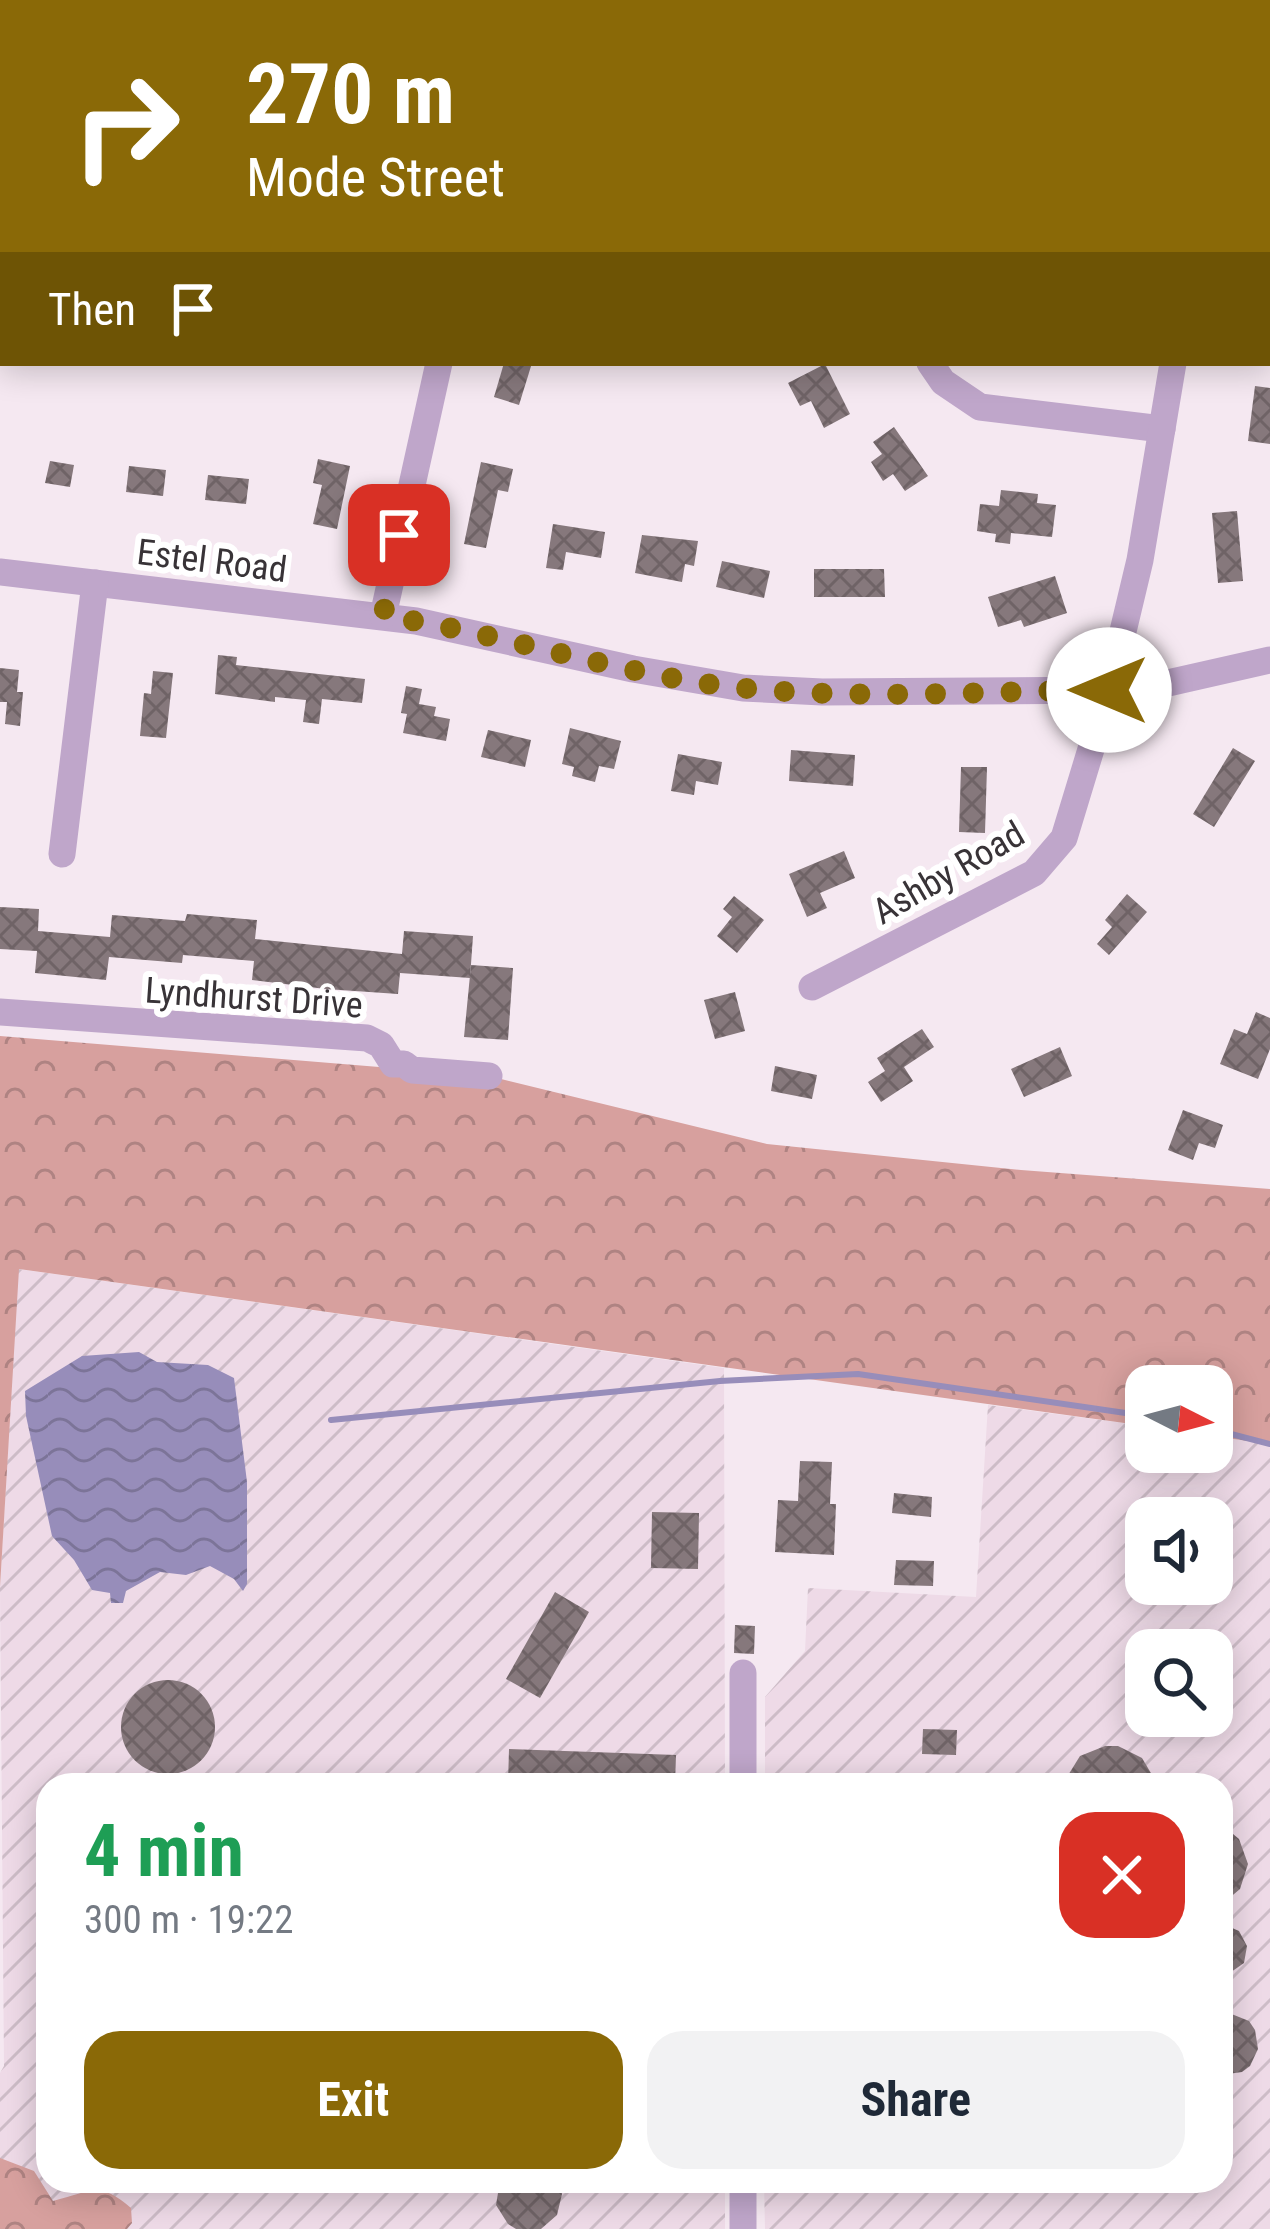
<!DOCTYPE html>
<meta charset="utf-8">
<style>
:root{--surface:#fff;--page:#f2f2f3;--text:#1f2937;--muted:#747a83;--accent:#8a6907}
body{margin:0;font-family:"Roboto Condensed",sans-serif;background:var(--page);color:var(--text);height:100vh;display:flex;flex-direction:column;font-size:45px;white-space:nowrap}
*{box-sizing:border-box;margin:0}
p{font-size:39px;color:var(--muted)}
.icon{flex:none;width:66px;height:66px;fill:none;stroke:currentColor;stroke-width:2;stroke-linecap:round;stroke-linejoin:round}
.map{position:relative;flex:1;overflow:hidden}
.drawer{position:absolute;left:36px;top:1773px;width:1197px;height:420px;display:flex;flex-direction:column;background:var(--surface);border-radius:36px;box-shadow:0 6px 30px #0003}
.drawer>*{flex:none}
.top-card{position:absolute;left:0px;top:0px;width:1272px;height:366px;box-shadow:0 6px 30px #0003;background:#8a6907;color:#fff;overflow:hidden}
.needle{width:78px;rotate:96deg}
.fabs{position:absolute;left:1125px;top:1365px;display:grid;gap:24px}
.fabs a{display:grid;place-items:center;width:108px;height:108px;border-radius:24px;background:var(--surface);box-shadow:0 6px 30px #0003;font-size:60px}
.pin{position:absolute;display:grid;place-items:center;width:102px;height:102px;color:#fff;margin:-51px;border-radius:24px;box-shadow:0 6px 18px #0006}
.me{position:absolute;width:132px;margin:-66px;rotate:270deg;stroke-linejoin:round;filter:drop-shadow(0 0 9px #0008)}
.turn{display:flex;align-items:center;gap:42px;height:252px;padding:0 48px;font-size:54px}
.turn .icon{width:156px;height:156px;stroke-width:2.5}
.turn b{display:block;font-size:84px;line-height:102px}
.then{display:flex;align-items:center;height:114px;padding:0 48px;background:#0003;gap:24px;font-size:45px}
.round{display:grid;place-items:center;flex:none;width:126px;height:126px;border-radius:36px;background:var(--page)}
.summary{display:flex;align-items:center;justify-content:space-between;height:204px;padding:0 48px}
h1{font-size:72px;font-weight:700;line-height:90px;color:#1e9e55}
.action{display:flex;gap:24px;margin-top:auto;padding:24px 48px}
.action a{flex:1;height:138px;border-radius:36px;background:var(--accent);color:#fff;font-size:48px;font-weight:700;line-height:138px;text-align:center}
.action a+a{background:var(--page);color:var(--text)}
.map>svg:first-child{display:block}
.industrial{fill:url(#industrial-furrows);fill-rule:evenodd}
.forest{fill:url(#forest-crowns)}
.water{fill:url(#water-waves)}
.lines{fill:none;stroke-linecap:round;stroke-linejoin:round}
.stream{stroke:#978dba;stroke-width:6}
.building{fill:url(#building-cross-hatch)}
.minor{stroke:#bfa6ca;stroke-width:27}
.route{stroke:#8a6907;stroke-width:21;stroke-dasharray:0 37.8}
.labels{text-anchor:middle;stroke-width:12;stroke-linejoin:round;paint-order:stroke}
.street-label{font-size:36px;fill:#383337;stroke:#fff}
</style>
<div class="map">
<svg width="1270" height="2229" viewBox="0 0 1270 2229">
<defs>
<pattern id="industrial-furrows" width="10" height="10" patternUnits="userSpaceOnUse" patternTransform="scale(3)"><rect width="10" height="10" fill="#eedae7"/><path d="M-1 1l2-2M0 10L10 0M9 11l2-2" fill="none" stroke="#cdbcc7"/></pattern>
<pattern id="forest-crowns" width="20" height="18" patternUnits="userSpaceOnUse" patternTransform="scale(3)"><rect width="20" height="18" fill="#d7a09e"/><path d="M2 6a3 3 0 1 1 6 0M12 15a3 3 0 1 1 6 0" fill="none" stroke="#af8382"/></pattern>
<pattern id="water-waves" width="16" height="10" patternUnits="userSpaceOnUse" patternTransform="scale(3)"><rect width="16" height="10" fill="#978dba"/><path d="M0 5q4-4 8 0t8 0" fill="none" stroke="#7c7498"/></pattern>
<pattern id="building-cross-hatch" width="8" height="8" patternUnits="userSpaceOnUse" patternTransform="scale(3)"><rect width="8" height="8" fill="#86787c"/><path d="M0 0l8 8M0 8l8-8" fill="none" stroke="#6f6366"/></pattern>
</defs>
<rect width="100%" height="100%" fill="#f5e8f1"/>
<!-- industrial -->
<g class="industrial">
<polygon points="18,1269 724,1368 725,1785 48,1785 48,2181 725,2181 725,2229 0,2229 0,2073 4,2066 0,1587"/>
<path d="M988 1405 1146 1426V1452H1212V1436L1270 1444V2229H765L764 2181H1221V1785H765V1697L805 1651 808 1588 976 1597ZM1146 1518H1212V1584H1146ZM1146 1650H1212V1716H1146Z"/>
</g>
<!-- forest -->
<g class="forest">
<polygon points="0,1036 489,1076 767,1144 1021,1170 1270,1189 1270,1444 1212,1436 1212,1386 1146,1386 1146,1426 19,1269 0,1587"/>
<path d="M0 2158 34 2171 53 2201C90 2192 99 2180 131 2208L132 2223 127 2229H0Z"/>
</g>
<!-- water -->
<polygon class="water" points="139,1352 157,1362 208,1365 234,1378 247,1482 247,1584 243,1591 234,1579 210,1566 186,1575 160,1572 126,1591 123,1603 111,1603 110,1593 92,1590 74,1560 52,1536 26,1416 25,1391 82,1356"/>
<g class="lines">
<!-- stream -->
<g class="stream">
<polyline points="331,1420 720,1381 858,1374 1146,1416"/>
<polyline points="1212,1429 1270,1444"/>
</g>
</g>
<!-- building -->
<g class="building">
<polygon points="504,363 532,363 519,405 494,397"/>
<polygon points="825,364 850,414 824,428 811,401 800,406 788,383"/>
<polygon points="1255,386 1270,388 1270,444 1248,441"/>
<polygon points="894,427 928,476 905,491 893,474 883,481 871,462 882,454 873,442"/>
<polygon points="318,459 350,466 337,529 313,524 322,485 313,483"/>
<polygon points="50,461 74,465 70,487 45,483"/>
<polygon points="481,462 513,469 508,492 498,490 486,548 464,544"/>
<polygon points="129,466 166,470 163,496 126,492"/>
<polygon points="208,475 249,479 246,504 205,500"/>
<polygon points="1001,490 1038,494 1037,503 1056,505 1052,537 1011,533 1010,544 995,542 996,534 977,531 980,504 999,506"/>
<polygon points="1237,511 1243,581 1218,583 1212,513"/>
<polygon points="553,524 605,532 601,558 566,552 563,570 546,568"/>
<polygon points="642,535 698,541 694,566 685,564 682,582 635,573"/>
<polygon points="722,561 770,571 764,598 716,587"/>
<polygon points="814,569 884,569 885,597 814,597"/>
<polygon points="1055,576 1067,613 1024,627 1021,620 998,627 988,597"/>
<polygon points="218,655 237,657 236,665 365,679 362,703 322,699 319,724 303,722 306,700 275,697 275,702 215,694"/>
<polygon points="0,668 19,670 17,692 23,692 20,726 5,724 7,702 0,702"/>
<polygon points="153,671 173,673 166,738 140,736 144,693 151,694"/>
<polygon points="406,686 422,689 419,704 436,707 434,716 450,719 446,741 403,733 407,714 401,713"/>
<polygon points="570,728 621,741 614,769 599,766 595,782 572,776 574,767 562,764"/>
<polygon points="488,730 531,740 525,767 481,757"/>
<polygon points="1233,748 1255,761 1214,827 1193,814"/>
<polygon points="791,750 855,755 853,786 789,781"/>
<polygon points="678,754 722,762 718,785 696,781 694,795 671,791"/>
<polygon points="961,767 987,767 985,833 959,832"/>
<polygon points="844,851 855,878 820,893 827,908 807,917 789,874"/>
<polygon points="1127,894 1147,912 1109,955 1097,944 1112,927 1105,920"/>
<polygon points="734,896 764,920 737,953 717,936 732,917 723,909"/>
<polygon points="0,907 39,909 38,931 110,937 112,915 185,921 187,914 257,920 255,939 402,954 404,931 473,936 470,978 400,973 398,994 326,989 252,980 254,961 183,955 182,963 109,957 106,980 35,973 37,951 0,949"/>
<polygon points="471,965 513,968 508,1040 464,1037"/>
<polygon points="735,992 745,1031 715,1039 704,1000"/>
<polygon points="1256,1012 1270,1018 1270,1049 1258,1079 1220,1064 1234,1029 1247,1034"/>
<polygon points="922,1029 934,1047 904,1067 913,1081 881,1102 868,1082 885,1071 877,1058"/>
<polygon points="1060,1047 1072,1076 1024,1097 1011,1069"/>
<polygon points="775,1066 817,1075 812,1099 771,1091"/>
<polygon points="1183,1110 1223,1125 1215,1148 1199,1143 1193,1160 1168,1150"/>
<polygon points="800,1461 832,1462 830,1504 836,1504 834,1555 775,1552 778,1500 798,1501"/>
<polygon points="894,1493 932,1497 931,1517 892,1513"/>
<polygon points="652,1512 699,1513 698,1569 651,1568"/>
<polygon points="896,1560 934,1561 933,1586 894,1585"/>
<polygon points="555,1592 589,1612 540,1698 506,1679"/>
<polygon points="735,1625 755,1626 754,1654 734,1653"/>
<circle cx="168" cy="1727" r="47"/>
<polygon points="923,1729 957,1730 956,1755 922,1754"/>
<polygon points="1105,1746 1118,1746 1142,1758 1158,1785 1062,1785 1080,1756"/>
<polygon points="509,1749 676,1755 675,1785 508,1785"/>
<polygon points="1221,1824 1239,1839 1248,1864 1240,1889 1221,1905"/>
<polygon points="1221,1923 1239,1931 1247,1946 1244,1963 1221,1979"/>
<polygon points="1229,2013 1249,2021 1255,2030 1258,2049 1250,2066 1242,2072 1221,2075 1221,2014"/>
<polygon points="500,2181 558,2181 562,2194 557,2215 541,2229 516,2229 508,2224 496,2205"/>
</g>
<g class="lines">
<!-- minor -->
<g class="minor">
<polyline points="593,0 594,3"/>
<polyline points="1179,0 1179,3"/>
<polyline points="930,363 943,382 980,407 1162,429"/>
<polyline points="0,572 416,621 633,669 743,688 822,692 1109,690 1168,683 1270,660"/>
<polyline points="383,616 439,363"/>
<polyline points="62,854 95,583"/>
<polyline points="812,987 1034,873 1064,838 1109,690 1140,560 1173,363"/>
<polyline points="0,1012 367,1038 381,1045 393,1064 404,1064 412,1070 489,1076"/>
<polyline points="743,1785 743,1673"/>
<polyline points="743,2181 743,2229"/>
</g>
</g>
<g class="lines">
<!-- route -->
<path class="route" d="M399 535 383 616C504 633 621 676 742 688 863 700 987 691 1109 690"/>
</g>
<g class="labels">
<!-- street labels -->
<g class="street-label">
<text transform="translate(212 560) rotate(7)" y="13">Estel Road</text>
<text transform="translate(948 872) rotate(-30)" y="13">Ashby Road</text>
<text transform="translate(254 997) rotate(4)" y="13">Lyndhurst Drive</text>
</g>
</g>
</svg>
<div class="fabs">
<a><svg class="needle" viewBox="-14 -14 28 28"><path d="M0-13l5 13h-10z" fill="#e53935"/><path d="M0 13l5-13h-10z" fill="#747a83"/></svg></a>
<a><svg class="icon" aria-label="sound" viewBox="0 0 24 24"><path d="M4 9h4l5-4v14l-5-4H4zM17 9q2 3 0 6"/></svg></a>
<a><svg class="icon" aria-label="search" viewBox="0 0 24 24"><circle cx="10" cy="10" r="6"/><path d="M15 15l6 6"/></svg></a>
</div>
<div class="pin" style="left:399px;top:535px;background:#d93025"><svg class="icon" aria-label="arrive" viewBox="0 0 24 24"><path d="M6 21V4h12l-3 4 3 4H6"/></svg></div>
<svg class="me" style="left:1109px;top:690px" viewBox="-20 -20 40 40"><circle r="19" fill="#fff"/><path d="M0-13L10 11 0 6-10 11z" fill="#8a6907"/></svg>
<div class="top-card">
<div class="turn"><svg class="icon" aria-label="right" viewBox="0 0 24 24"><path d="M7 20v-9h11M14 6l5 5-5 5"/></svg><div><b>270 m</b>Mode Street</div></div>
<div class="then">Then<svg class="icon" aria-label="arrive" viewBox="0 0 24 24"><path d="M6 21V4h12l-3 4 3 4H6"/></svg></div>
</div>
<section class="drawer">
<div class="summary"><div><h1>4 min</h1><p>300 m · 19:22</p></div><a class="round" style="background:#d93025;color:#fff"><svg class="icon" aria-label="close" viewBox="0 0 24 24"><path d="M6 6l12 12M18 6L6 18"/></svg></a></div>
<div class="action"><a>Exit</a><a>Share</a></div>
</section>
</div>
